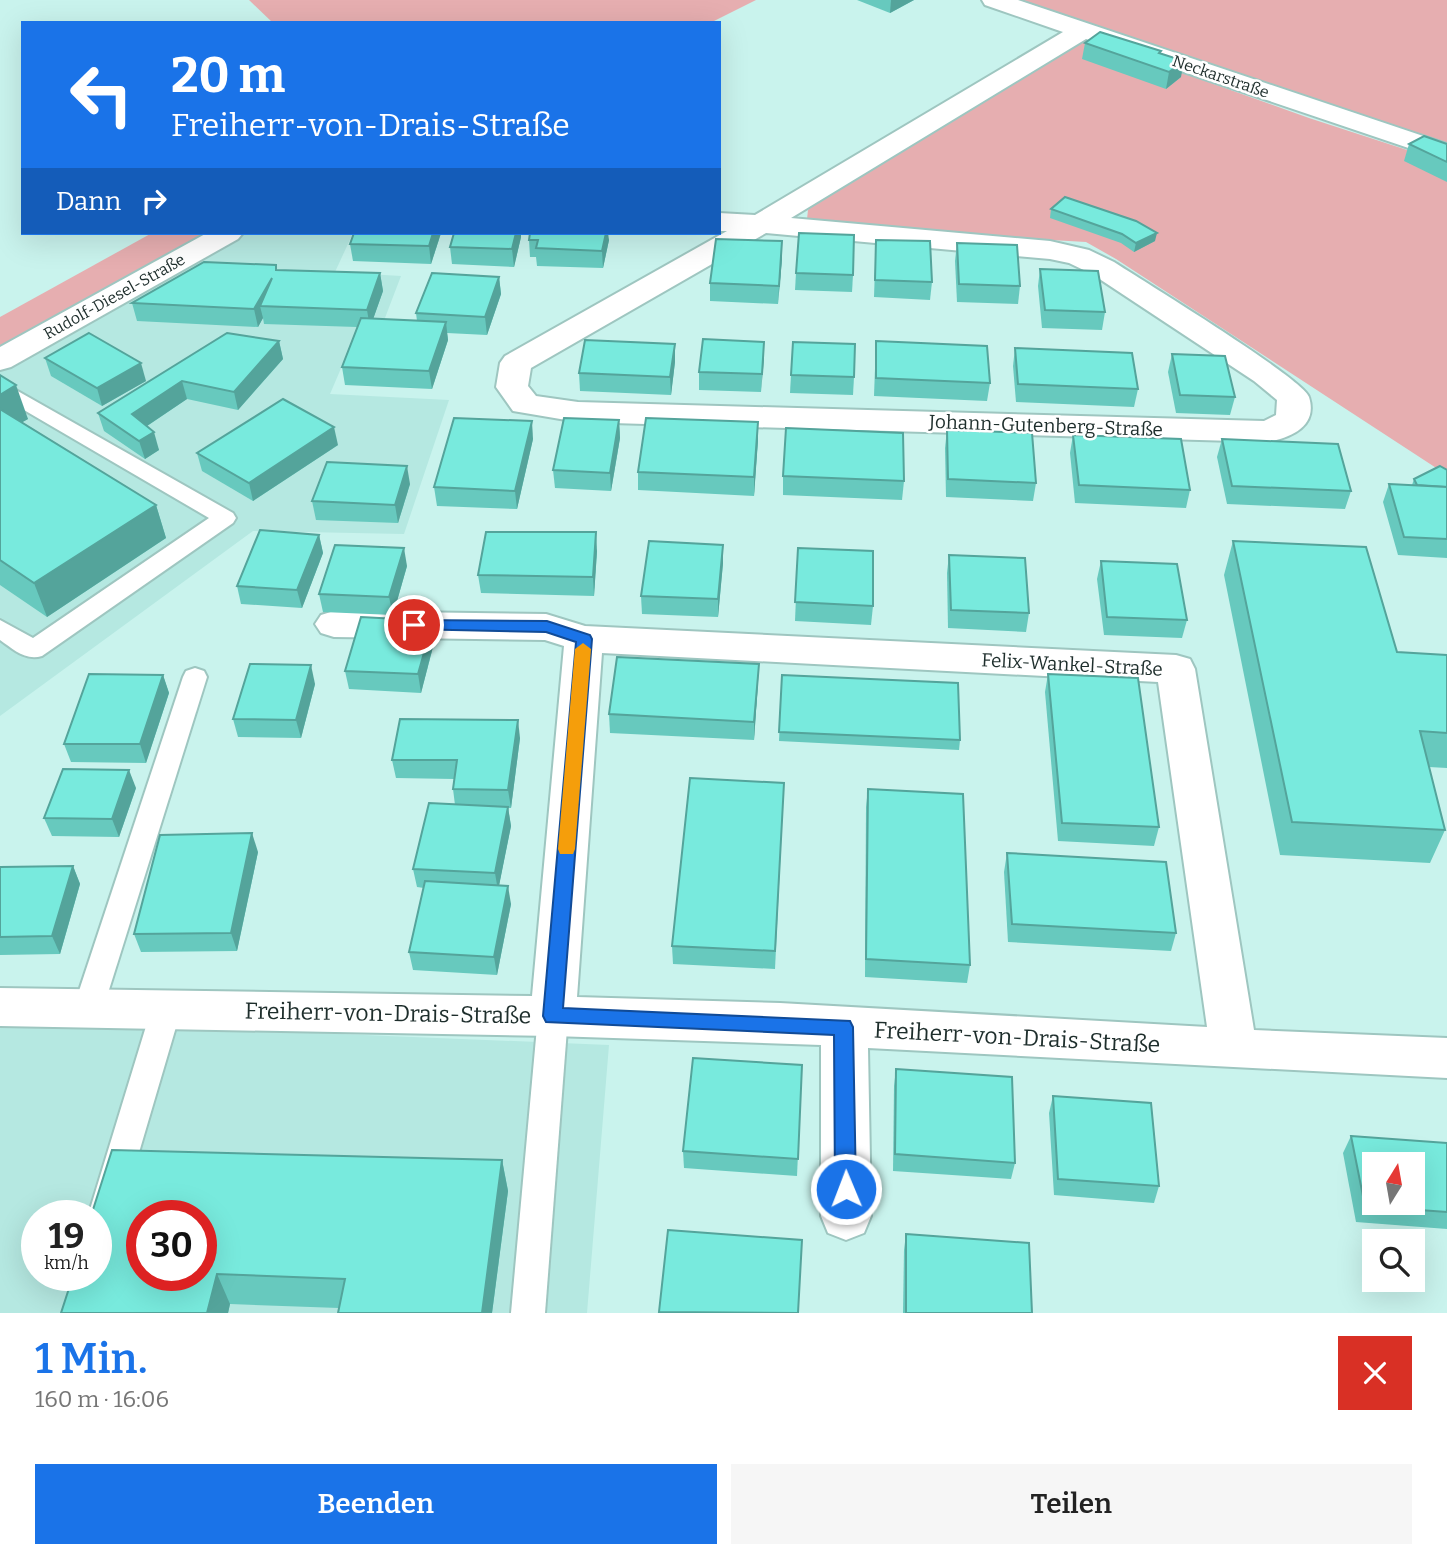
<!DOCTYPE html>
<html lang="de">
<meta charset="utf-8">
<style>
:root{--surface:#fff;--page:#f6f6f6;--text:#222;--muted:#767676;--accent:#1a73e8}
body{margin:0;font-family:Bitter,serif;background:var(--page);color:var(--text);height:100vh;display:flex;flex-direction:column;font-size:26px;white-space:nowrap}
*{box-sizing:border-box;margin:0}
p{font-size:23px;color:var(--muted)}
.icon{flex:none;width:38px;height:38px;fill:none;stroke:currentColor;stroke-width:2;stroke-linecap:round;stroke-linejoin:round}
.map{position:relative;height:1313px;overflow:hidden}
.drawer{display:flex;flex-direction:column;background:var(--surface);flex:1}
.drawer>*{flex:none}
.banner{position:absolute;left:21px;top:21px;width:700px;height:214px;border-radius:0px;box-shadow:0 7px 28px #0002;background:#1a73e8;color:#fff;overflow:hidden}
.needle{width:46px;rotate:11deg}
.tools{position:absolute;left:1362px;top:1152px;display:grid;gap:14px}
.tools a{display:grid;place-items:center;width:63px;height:63px;border-radius:0px;background:var(--surface);box-shadow:0 7px 28px #0002;font-size:35px}
.speed{position:absolute;left:21px;top:1200px;display:flex;gap:14px;font-size:35px;font-weight:700;text-align:center}
.speed>*{display:grid;place-content:center;width:91px;height:91px;border-radius:50%;background:var(--surface);box-shadow:0 7px 28px #0002;line-height:1}
.speed small{font-size:18px;font-weight:400}
.speed .limit{border:10px solid #d22;background:#fff;color:#111}
.pin{position:absolute;display:grid;place-items:center;width:60px;height:60px;color:#fff;margin:-30px;border:4px solid #fff;border-radius:50%;box-shadow:0 2px 7px #0007}
.me{position:absolute;width:77px;margin:-38px;rotate:359deg;stroke-linejoin:round;filter:drop-shadow(0 0 5px #0008)}
.turn{display:flex;align-items:center;gap:24px;height:147px;padding:0 35px;font-size:32px}
.turn .icon{width:91px;height:91px;stroke-width:2.5}
.turn b{display:block;font-size:49px;line-height:60px}
.then{display:flex;align-items:center;height:66px;padding:0 35px;background:#0003;gap:14px;font-size:26px}
.round{display:grid;place-items:center;flex:none;width:74px;height:74px;border-radius:0px;background:var(--page)}
.overview{display:flex;align-items:center;justify-content:space-between;height:119px;padding:0 35px}
h1{font-size:42px;font-weight:600;line-height:52px;color:var(--accent)}
.action{display:flex;gap:14px;margin-top:auto;padding:14px 35px}
.action a{flex:1;height:80px;border-radius:0px;background:var(--accent);color:#fff;font-size:28px;font-weight:600;line-height:80px;text-align:center}
.action a+a{background:var(--page);color:var(--text)}
.map>svg:first-child{display:block}
.built{fill:#b5e8e1;fill-rule:evenodd}
.green{fill:#e6aeb0}
.lines{fill:none;stroke-linecap:round;stroke-linejoin:round}
.lane-casing{stroke:#9ec6c0;stroke-width:4}
.street-casing{stroke:#9ec6c0;stroke-width:4}
.lane{fill:#fff;fill-rule:evenodd}
.street{fill:#fff;fill-rule:evenodd}
.wall{fill:#67c9be}
.shaded-wall{fill:#54a49b}
.building{fill:#78eadd;stroke:#54a49b;stroke-width:2;fill-rule:evenodd}
.route{fill:#1a73e8;stroke:#114b97;stroke-width:2}
.slow{fill:#f59e0b}
.labels{text-anchor:middle;stroke-width:5;stroke-linejoin:round;paint-order:stroke}
.far-street-label{font-size:16px;fill:#1e2e2c;stroke:#fff}
.street-label{font-size:19px;fill:#1e2e2c;stroke:#fff}
.near-street-label{font-size:23px;fill:#1e2e2c;stroke:#fff}
</style>
<div class="map">
<svg width="1447" height="1313" viewBox="0 0 1447 1313">
<rect width="100%" height="100%" fill="#c9f3ed"/>
<!-- built -->
<g class="built">
<polygon points="213,233 353,233 335,272 401,276 380,331 357,331 330,394 449,400 404,534 253,531 0,716 0,347"/>
<path d="M0 1020 609 1045 587 1313H0ZM37 1216H96V1276H37ZM142 1216H201V1276H142Z"/>
</g>
<!-- green -->
<g class="green">
<polygon points="249,0 756,0 710,23 273,23"/>
<polygon points="1013,0 1447,0 1447,146"/>
<polygon points="1076,35 1309,118 1447,163 1447,475 1116,259 1086,242 825,227 807,219 808,210 820,200"/>
<polygon points="152,233 213,233 0,347 0,317"/>
</g>
<g class="lines">
<!-- lane casing -->
<g class="lane-casing">
<g id="lane">
<path d="M0 381 233 513 236 518 233 523 42 656C25 661 13 649 0 640V620L33 638 209 518 0 396Z"/>
<polygon points="195,668 204,671 207,677 103,1009 98,1018 88,1021 78,1018 73,1009 183,677 186,671"/>
<polygon points="166,998 176,1001 181,1010 112,1244 108,1255 96,1259 96,1216 88,1216 151,1010 156,1001"/>
<polygon points="553,1003 563,1007 568,1016 545,1313 511,1313 538,1016 543,1007"/>
</g>
</g>
<!-- street casing -->
<g class="street-casing">
<g id="street">
<path d="M982 0H1018L1447 144V161L1086 39 791 218 1050 241 1089 250 1114 262C1140 279 1304 379 1309 397 1318 426 1292 437 1269 442L578 422 513 411 496 387 500 363 505 356 727 231H719V213L755 215 1063 32 985 5ZM766 233 1050 259 1069 263 1092 274 1254 381 1277 400 1276 415 1264 421 578 402 536 396 528 386 531 368Z"/>
<polygon points="207,233 243,233 238,239 11,367 0,370 0,347"/>
<path d="M334 611 546 614 585 626 1176 655 1190 659 1195 669 1254 1030 1447 1038V1078L868 1048 871 1216 864 1233 846 1240 828 1233 821 1216V1045L553 1036 0 1026V988L532 996 564 646 545 640 334 637 321 633 315 624 321 615ZM602 653 1158 682 1207 1027 780 1003 577 997Z"/>
</g>
</g>
<!-- lane -->
<use href="#lane" class="lane"/>
<!-- street -->
<use href="#street" class="street"/>
</g>
<!-- wall -->
<g class="wall">
<polygon points="857,0 914,0 890,13"/>
<polygon points="1085,43 1160,53 1181,77 1166,89 1082,59"/>
<polygon points="1409,144 1447,144 1447,182 1404,161"/>
<polygon points="1051,209 1155,241 1134,252 1121,243 1050,218"/>
<polygon points="441,233 431,264 353,261 350,244"/>
<polygon points="521,237 514,267 452,264 450,247"/>
<polygon points="529,240 609,240 603,268 537,266 536,257 530,257"/>
<polygon points="876,240 932,282 930,300 874,297"/>
<polygon points="957,243 1020,286 1018,304 957,302 955,261"/>
<polygon points="782,258 778,304 710,301 710,283"/>
<polygon points="1040,269 1105,312 1102,330 1042,328 1038,286"/>
<polygon points="277,270 380,273 383,291 373,319 417,321 416,313 499,277 501,294 487,335 447,333 448,340 432,389 345,385 342,367 357,327 264,324 263,318 258,327 137,321 132,303"/>
<polygon points="796,273 853,275 852,292 795,290"/>
<polygon points="279,341 283,359 238,410 187,399 147,426 159,450 145,459 104,431 98,413"/>
<polygon points="876,341 990,383 987,401 874,396"/>
<polygon points="764,342 761,392 699,390 699,372"/>
<polygon points="1015,348 1138,389 1134,407 1016,402 1013,366"/>
<polygon points="1172,354 1235,397 1230,415 1176,413 1168,372"/>
<polygon points="45,358 146,381 102,406 51,376"/>
<polygon points="675,362 671,395 580,391 579,373"/>
<polygon points="0,375 28,419 22,422 156,505 166,538 47,617 0,585"/>
<polygon points="791,375 854,377 853,395 790,393"/>
<polygon points="619,420 620,438 611,491 555,488 553,470"/>
<polygon points="947,430 1036,483 1033,501 946,497 945,448"/>
<polygon points="1073,435 1190,490 1186,508 1075,503 1070,453"/>
<polygon points="533,439 517,509 437,506 434,487"/>
<polygon points="1222,439 1351,491 1345,509 1227,504 1217,457"/>
<polygon points="758,440 754,496 638,490 638,472"/>
<polygon points="338,445 253,501 202,471 197,453"/>
<polygon points="1447,470 1447,558 1398,555 1383,502 1389,484 1412,485 1414,479"/>
<polygon points="783,476 904,481 902,500 783,495"/>
<polygon points="410,484 398,523 316,520 312,501"/>
<polygon points="319,535 323,553 302,608 241,604 237,586"/>
<polygon points="1233,541 1397,652 1447,655 1447,768 1429,767 1445,830 1430,863 1280,855 1224,575"/>
<polygon points="798,548 873,606 871,625 795,621"/>
<polygon points="597,551 594,596 481,593 478,575"/>
<polygon points="949,555 1029,613 1026,632 948,628 947,573"/>
<polygon points="1101,561 1187,620 1182,638 1104,635 1097,579"/>
<polygon points="723,563 718,617 642,614 641,596"/>
<polygon points="407,566 393,615 323,612 319,594"/>
<polygon points="435,639 421,693 349,689 345,671"/>
<polygon points="1048,674 1159,827 1154,846 1058,841 1045,692"/>
<polygon points="163,675 169,693 146,763 71,762 64,744"/>
<polygon points="782,675 960,740 959,750 779,741"/>
<polygon points="758,682 754,740 610,733 609,714"/>
<polygon points="315,684 301,738 238,737 233,719"/>
<polygon points="520,738 511,808 508,808 511,826 499,885 511,904 497,975 413,970 409,952 424,888 417,887 413,869 455,805 453,789 454,779 396,778 392,760"/>
<polygon points="784,783 775,969 673,964 672,946"/>
<polygon points="136,788 119,837 52,836 44,818"/>
<polygon points="868,789 970,965 967,983 865,977 866,807"/>
<polygon points="258,852 237,951 141,952 134,934"/>
<polygon points="1007,853 1176,933 1171,951 1008,942 1004,872"/>
<polygon points="73,866 80,884 60,954 0,955 0,867"/>
<polygon points="802,1065 797,1176 684,1168 683,1151"/>
<polygon points="896,1069 1015,1163 1011,1179 893,1171 894,1086"/>
<polygon points="1053,1096 1159,1186 1154,1203 1054,1195 1049,1113"/>
<polygon points="1351,1136 1447,1143 1447,1229 1356,1222 1343,1153"/>
<polygon points="502,1160 508,1191 492,1313 338,1313 339,1308 230,1304 228,1313 61,1313"/>
<polygon points="906,1234 1032,1313 903,1313 904,1250"/>
</g>
<!-- shaded-wall -->
<g class="shaded-wall">
<polygon points="891,0 914,0 890,13"/>
<polygon points="1184,61 1181,77 1166,89 1169,72"/>
<polygon points="433,233 441,233 431,264 429,246"/>
<polygon points="516,233 521,233 521,237 514,267 512,249"/>
<polygon points="606,233 608,233 609,240 603,268 602,251"/>
<polygon points="1157,233 1155,241 1134,252 1136,243"/>
<polygon points="782,241 782,258 778,304 779,286"/>
<polygon points="380,273 383,291 370,328 367,310"/>
<polygon points="499,277 501,294 487,335 485,317"/>
<polygon points="272,278 260,306 263,318 258,327 254,309"/>
<polygon points="446,322 448,340 432,389 429,371"/>
<polygon points="279,341 283,359 238,410 234,392"/>
<polygon points="764,342 764,359 761,392 762,374"/>
<polygon points="675,344 675,362 671,395 670,377"/>
<polygon points="141,363 146,381 102,406 97,388"/>
<polygon points="182,381 187,399 138,432 132,414"/>
<polygon points="16,385 28,419 0,435 0,395"/>
<polygon points="619,420 620,438 611,491 610,473"/>
<polygon points="532,421 533,439 517,509 515,491"/>
<polygon points="758,422 758,440 754,496 754,477"/>
<polygon points="334,427 338,445 253,501 249,483"/>
<polygon points="154,432 159,450 145,459 139,441"/>
<polygon points="407,466 410,484 398,523 395,505"/>
<polygon points="156,505 166,538 47,617 34,583"/>
<polygon points="596,532 597,551 594,596 593,577"/>
<polygon points="319,535 323,553 302,608 297,590"/>
<polygon points="723,545 723,563 718,617 718,599"/>
<polygon points="404,548 407,566 393,615 389,597"/>
<polygon points="433,621 435,639 421,693 418,674"/>
<polygon points="759,664 758,682 754,740 754,722"/>
<polygon points="311,665 315,684 301,738 296,720"/>
<polygon points="163,675 169,693 146,763 140,744"/>
<polygon points="518,720 520,738 511,808 508,790"/>
<polygon points="129,770 136,788 119,837 112,819"/>
<polygon points="508,807 511,826 498,891 495,873"/>
<polygon points="252,833 258,852 237,951 231,933"/>
<polygon points="73,866 80,884 60,954 52,936"/>
<polygon points="508,886 511,904 497,975 494,957"/>
<polygon points="502,1160 508,1191 492,1313 482,1313"/>
<polygon points="217,1274 230,1304 228,1313 207,1313"/>
</g>
<!-- building -->
<g class="building">
<polygon points="1100,32 1161,51 1159,53 1184,61 1169,72 1085,43"/>
<polygon points="1424,136 1447,144 1447,162 1409,144"/>
<polygon points="1065,197 1136,221 1157,233 1136,243 1122,234 1051,209"/>
<polygon points="354,233 433,233 429,246 350,244"/>
<polygon points="454,233 516,233 512,249 450,247"/>
<polygon points="530,233 606,233 602,251 536,248 538,240 529,240"/>
<polygon points="799,233 854,235 853,275 796,273"/>
<polygon points="716,239 782,241 779,286 710,283"/>
<polygon points="876,240 930,241 932,282 875,280"/>
<polygon points="957,243 1017,245 1020,286 959,284"/>
<polygon points="204,262 276,265 276,270 380,273 367,310 260,306 272,278 254,309 132,303"/>
<polygon points="1040,269 1098,271 1105,312 1045,310"/>
<polygon points="432,273 499,277 485,317 416,313"/>
<polygon points="361,318 446,322 429,371 342,367"/>
<polygon points="89,333 141,363 97,388 45,358"/>
<polygon points="227,333 279,341 234,392 182,381 132,414 154,432 139,441 98,413"/>
<polygon points="703,339 764,342 762,374 699,372"/>
<polygon points="585,340 675,344 670,377 579,373"/>
<polygon points="876,341 987,346 990,383 876,378"/>
<polygon points="793,342 855,344 854,377 791,375"/>
<polygon points="1015,348 1132,353 1138,389 1018,384"/>
<polygon points="1172,354 1225,356 1235,397 1180,395"/>
<polygon points="0,375 16,385 0,395"/>
<polygon points="283,399 334,427 249,483 197,453"/>
<polygon points="0,409 156,505 34,583 0,560"/>
<polygon points="454,418 532,421 515,491 434,487"/>
<polygon points="564,418 619,420 610,473 553,470"/>
<polygon points="646,418 758,422 754,477 638,472"/>
<polygon points="786,428 903,433 904,481 783,476"/>
<polygon points="947,430 1032,433 1036,483 948,479"/>
<polygon points="1073,435 1181,439 1190,490 1079,485"/>
<polygon points="1222,439 1338,444 1351,491 1232,486"/>
<polygon points="327,462 407,466 395,505 312,501"/>
<polygon points="1440,466 1447,470 1447,487 1417,485 1414,479"/>
<polygon points="1389,484 1447,487 1447,539 1404,537"/>
<polygon points="260,530 319,535 297,590 237,586"/>
<polygon points="486,532 596,532 593,577 478,575"/>
<polygon points="649,541 723,545 718,599 641,596"/>
<polygon points="1233,541 1366,547 1397,652 1447,655 1447,733 1420,731 1445,830 1292,822"/>
<polygon points="335,545 404,548 389,597 319,594"/>
<polygon points="798,548 873,551 873,606 795,602"/>
<polygon points="949,555 1025,558 1029,613 951,610"/>
<polygon points="1101,561 1177,564 1187,620 1107,617"/>
<polygon points="361,617 433,621 418,674 345,671"/>
<polygon points="617,657 759,664 754,722 609,714"/>
<polygon points="250,664 311,665 296,720 233,719"/>
<polygon points="89,674 163,675 140,744 64,744"/>
<polygon points="1048,674 1138,678 1159,827 1062,823"/>
<polygon points="782,675 958,683 960,740 779,732"/>
<polygon points="400,719 518,720 508,790 453,789 457,760 392,760"/>
<polygon points="63,769 129,770 112,819 44,818"/>
<polygon points="690,778 784,783 775,951 672,946"/>
<polygon points="868,789 963,794 970,965 866,959"/>
<polygon points="429,803 508,807 495,873 413,869"/>
<polygon points="252,833 231,933 134,934 160,835"/>
<polygon points="1007,853 1166,862 1176,933 1012,924"/>
<polygon points="73,866 52,936 0,937 0,867"/>
<polygon points="425,881 508,886 494,957 409,952"/>
<polygon points="693,1058 802,1065 798,1159 683,1151"/>
<polygon points="896,1069 1012,1077 1015,1163 895,1154"/>
<polygon points="1053,1096 1151,1103 1159,1186 1058,1179"/>
<path d="M1351 1136 1447 1143V1212L1365 1206ZM1374 1164H1412V1202H1374Z"/>
<path d="M112 1150 502 1160 482 1313H338L345 1279 217 1274 207 1313H61L73 1276H96V1216H91ZM142 1216H201V1276H142Z"/>
<polygon points="668,1230 802,1240 798,1313 659,1312"/>
<polygon points="906,1234 1029,1243 1032,1313 906,1313"/>
</g>
<!-- route -->
<polygon class="route" points="414,620 547,621 590,635 592,639 563,1008 850,1021 853,1027 856,1189 853,1195 846,1198 838,1195 835,1189 834,1035 546,1022 543,1016 576,642 546,632 408,629 406,625"/>
<!-- slow -->
<polygon class="slow" points="583,643 591,649 575,849 573,854 560,854 558,849 575,649"/>
<g class="labels">
<!-- far-street labels -->
<g class="far-street-label">
<text transform="translate(1221 76) rotate(19)" y="6">Neckarstraße</text>
<text transform="translate(114 296) rotate(-29)" y="6">Rudolf-Diesel-Straße</text>
</g>
<!-- street labels -->
<g class="street-label">
<text transform="translate(1046 425) rotate(2)" y="7">Johann-Gutenberg-Straße</text>
<text transform="translate(1072 664) rotate(3)" y="7">Felix-Wankel-Straße</text>
</g>
<!-- near-street labels -->
<g class="near-street-label">
<text transform="translate(388 1013) rotate(1)" y="8">Freiherr-von-Drais-Straße</text>
<text transform="translate(1017 1037) rotate(3)" y="8">Freiherr-von-Drais-Straße</text>
</g>
</g>
</svg>
<div class="tools">
<a><svg class="needle" viewBox="-14 -14 28 28"><path d="M0-13l5 13h-10z" fill="#e53935"/><path d="M0 13l5-13h-10z" fill="#767676"/></svg></a>
<a><svg class="icon" aria-label="search" viewBox="0 0 24 24"><circle cx="10" cy="10" r="6"/><path d="M15 15l6 6"/></svg></a>
</div>
<div class="speed"><div>19<small>km/h</small></div><div class="limit">30</div></div>
<div class="pin" style="left:414px;top:625px;background:#d93025"><svg class="icon" aria-label="arrive" viewBox="0 0 24 24"><path d="M6 21V4h12l-3 4 3 4H6"/></svg></div>
<svg class="me" style="left:846px;top:1189px" viewBox="-20 -20 40 40"><circle r="17" fill="#1a73e8" stroke="#fff" stroke-width="3"/><path d="M0-11L8 9 0 5-8 9z" fill="#fff"/></svg>
<div class="banner">
<div class="turn"><svg class="icon" aria-label="left" viewBox="0 0 24 24"><path d="M17 20v-9H6M10 6l-5 5 5 5"/></svg><div><b>20 m</b>Freiherr-von-Drais-Straße</div></div>
<div class="then">Dann<svg class="icon" aria-label="right" viewBox="0 0 24 24"><path d="M7 20v-9h11M14 6l5 5-5 5"/></svg></div>
</div>
</div>
<section class="drawer">
<div class="overview"><div><h1>1 Min.</h1><p>160 m · 16:06</p></div><a class="round" style="background:#d93025;color:#fff"><svg class="icon" aria-label="close" viewBox="0 0 24 24"><path d="M6 6l12 12M18 6L6 18"/></svg></a></div>
<div class="action"><a>Beenden</a><a>Teilen</a></div>
</section>
